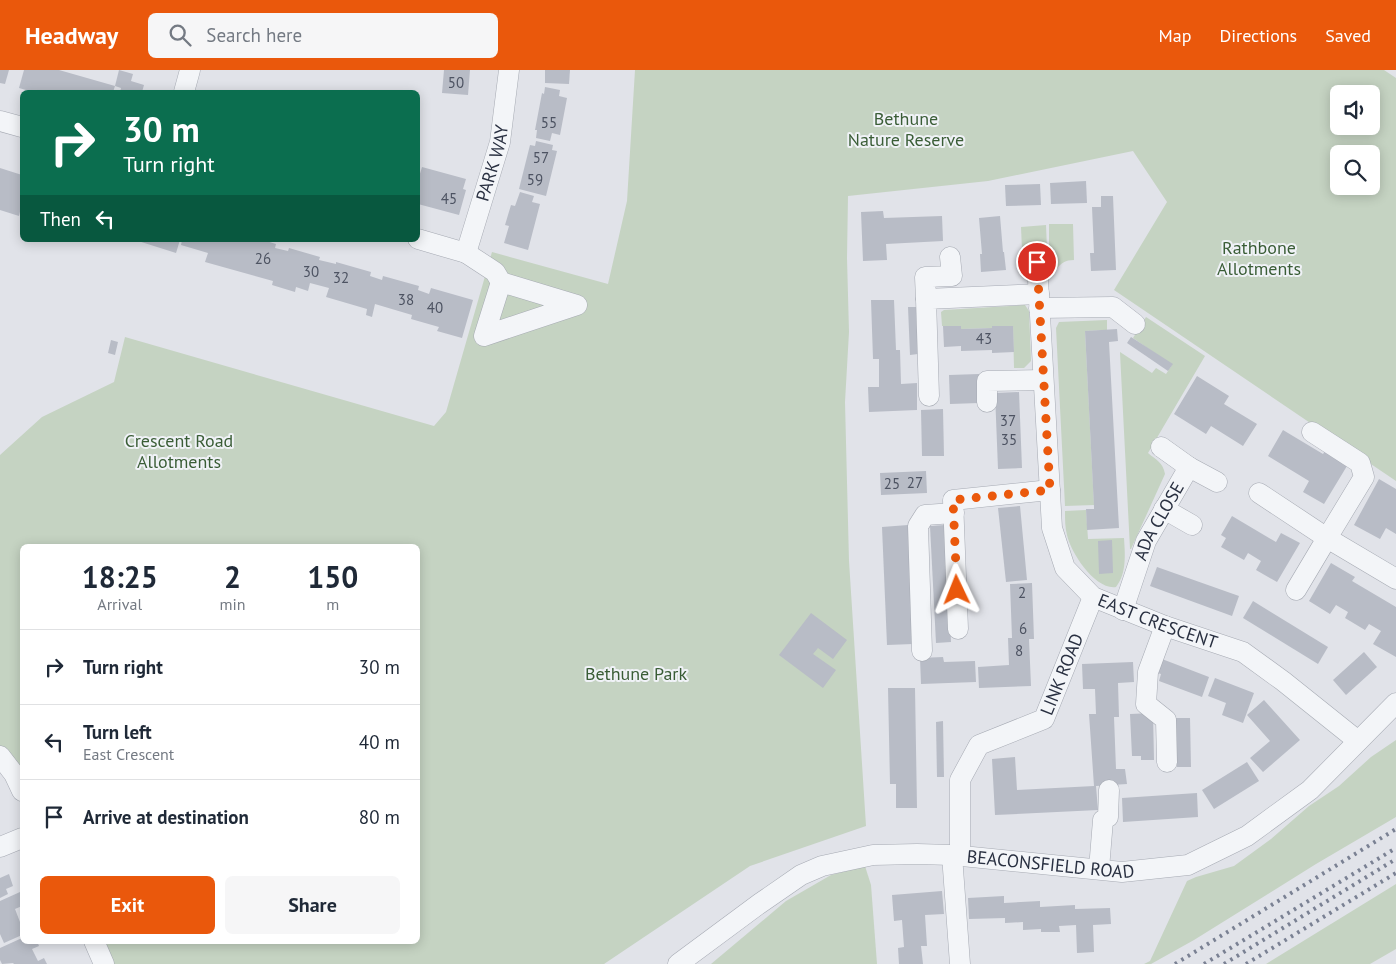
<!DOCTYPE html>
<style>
:root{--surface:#fff;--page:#f6f6f7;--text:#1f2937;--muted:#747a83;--line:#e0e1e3;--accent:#ea580c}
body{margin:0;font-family:"PT Sans",sans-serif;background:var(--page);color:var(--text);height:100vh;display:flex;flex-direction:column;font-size:19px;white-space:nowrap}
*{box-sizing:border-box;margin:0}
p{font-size:16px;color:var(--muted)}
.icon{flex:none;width:28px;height:28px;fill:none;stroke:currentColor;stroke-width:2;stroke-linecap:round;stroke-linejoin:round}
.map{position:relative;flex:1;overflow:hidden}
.sheet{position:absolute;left:20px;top:474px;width:400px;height:400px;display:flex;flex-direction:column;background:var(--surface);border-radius:8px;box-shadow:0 2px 12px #0003}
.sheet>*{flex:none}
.banner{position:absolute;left:20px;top:20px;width:400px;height:152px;border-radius:8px;box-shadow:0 2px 12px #0003;background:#0b6e4f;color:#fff;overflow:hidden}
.buttons{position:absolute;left:1330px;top:15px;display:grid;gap:10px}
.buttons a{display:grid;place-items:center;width:50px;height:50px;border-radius:8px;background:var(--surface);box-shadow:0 2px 12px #0003;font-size:25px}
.pin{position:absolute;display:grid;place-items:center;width:42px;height:42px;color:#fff;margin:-21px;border:2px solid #fff;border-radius:50%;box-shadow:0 1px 5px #0007}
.me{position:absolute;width:55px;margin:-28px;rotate:358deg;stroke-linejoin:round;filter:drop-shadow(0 0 4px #0008)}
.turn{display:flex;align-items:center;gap:18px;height:105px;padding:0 20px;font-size:22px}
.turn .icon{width:65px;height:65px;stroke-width:2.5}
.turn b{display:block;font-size:35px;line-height:42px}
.then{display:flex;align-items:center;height:48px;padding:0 20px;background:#0003;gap:10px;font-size:19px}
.eta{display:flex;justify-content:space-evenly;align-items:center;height:85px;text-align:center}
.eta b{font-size:30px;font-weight:700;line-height:35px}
.primary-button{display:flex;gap:10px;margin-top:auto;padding:10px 20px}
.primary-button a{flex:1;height:58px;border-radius:8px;background:var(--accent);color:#fff;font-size:20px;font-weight:700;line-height:58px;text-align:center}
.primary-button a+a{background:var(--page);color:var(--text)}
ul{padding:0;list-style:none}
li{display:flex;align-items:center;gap:15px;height:75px;padding:0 20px;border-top:1px solid var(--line)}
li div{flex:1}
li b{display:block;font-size:19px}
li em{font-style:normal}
header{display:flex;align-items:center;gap:30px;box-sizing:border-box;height:70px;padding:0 25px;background:var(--accent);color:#fff}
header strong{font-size:24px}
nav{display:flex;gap:28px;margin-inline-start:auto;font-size:18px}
.search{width:350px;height:45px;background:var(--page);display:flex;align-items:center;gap:12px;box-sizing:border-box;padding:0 18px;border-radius:8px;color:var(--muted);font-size:19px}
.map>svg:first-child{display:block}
.green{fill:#c5d3c2;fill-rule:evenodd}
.building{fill:#b8bcc6}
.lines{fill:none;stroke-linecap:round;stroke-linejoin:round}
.minor-casing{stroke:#a6aab3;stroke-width:21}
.minor{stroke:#f3f5f8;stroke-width:20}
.rail{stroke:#7a8193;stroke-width:4;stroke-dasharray:2.5 5;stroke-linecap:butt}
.route{stroke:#ea580c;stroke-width:9;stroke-dasharray:0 16.2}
.labels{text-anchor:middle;stroke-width:4;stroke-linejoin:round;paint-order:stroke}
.number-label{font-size:15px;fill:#4d5362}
.park-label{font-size:18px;fill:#3a5d36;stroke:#f0f2f7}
.street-label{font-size:18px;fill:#293041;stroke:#f0f2f7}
</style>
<header>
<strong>Headway</strong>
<div class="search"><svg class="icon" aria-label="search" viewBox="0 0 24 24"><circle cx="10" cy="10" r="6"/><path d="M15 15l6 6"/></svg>Search here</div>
<nav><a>Map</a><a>Directions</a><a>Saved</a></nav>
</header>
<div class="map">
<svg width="1396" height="894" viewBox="0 0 1396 894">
<rect width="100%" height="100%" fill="#e1e3e9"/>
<!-- green -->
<g class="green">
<path d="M635 0H1384L1396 8V411L1114 220 1167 132 1133 81 988 111 848 126 847 188 849 262 845 332 849 491 866 756 750 796 604 894H109L98 871H418V476H22V710L0 677V385L42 347 114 312 125 267 434 356 446 342 492 182 608 214 627 131ZM1339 24H1371V56H1339ZM1339 84H1371V116H1339Z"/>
<path d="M1049 154H1073L1074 190C1065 190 1062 193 1056 199L1055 180H1049Z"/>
<polygon points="1046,155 1047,179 1022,180 1021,157"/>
<polygon points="1025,235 1029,241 1031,291 1024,298 1014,298 1013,256 992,256 992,258 961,259 960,256 942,256 941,242 944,240"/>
<path d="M1146 247 1205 286 1148 383C1156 390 1163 392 1165 404L1131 479H1130L1120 283V282L1152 303 1156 298 1166 304 1172 295 1133 268Z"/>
<polygon points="1107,250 1107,260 1085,261 1094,435 1065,436 1056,258 1059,252"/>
<path d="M1086 440 1088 469 1124 468C1125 484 1127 503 1116 517 1095 520 1071 483 1067 465 1065 458 1065 449 1065 441Z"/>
<polygon points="1396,670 1396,747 1316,794 1194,870 1151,894 1144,894 1150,891 1187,811 1196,807 1234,796 1271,769 1309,736 1339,716 1371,687"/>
<polygon points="865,796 871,815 877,894 711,894 786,831 831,805"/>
<polygon points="1396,814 1396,879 1370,894 1266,894"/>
</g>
<!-- building -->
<g class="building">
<polygon points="0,0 9,0 5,14 0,13"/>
<polygon points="24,0 59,0 115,16 113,22 33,22 19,18"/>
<polygon points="119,0 133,4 131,11 144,15 142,22 120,22 121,18 115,16"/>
<polygon points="444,0 470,0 468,25 442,23"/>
<polygon points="545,0 570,0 569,14 545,13"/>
<polygon points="545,17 560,20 559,26 567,28 560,65 552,63 550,71 536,68 537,60 535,60 542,23 544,24"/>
<polygon points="536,71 553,75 552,80 557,81 546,126 519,119 530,75 535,76"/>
<polygon points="422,97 466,109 463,119 466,120 459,145 418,134 418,106 419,107"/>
<polygon points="0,98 22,105 20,108 22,109 22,133 19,146 0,140"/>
<polygon points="1086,111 1087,133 1051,134 1050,113"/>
<polygon points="1040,114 1041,135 1006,136 1005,115"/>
<polygon points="520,122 534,126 532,132 540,134 528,180 504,173 509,156 505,155 511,135 515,136"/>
<polygon points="1101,126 1113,126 1116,200 1091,201 1090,183 1094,183 1092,137 1101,137"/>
<polygon points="883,141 884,148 942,146 943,171 886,174 887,190 863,191 861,142"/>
<polygon points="1000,146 1003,182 1004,182 1006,200 981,202 980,184 982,184 979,148"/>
<polygon points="135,170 180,170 176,183"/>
<polygon points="182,170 263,170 276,174 275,178 288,181 289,178 320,187 319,190 336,194 336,192 371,202 370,206 382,210 383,206 419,216 418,220 429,224 431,218 473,230 462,268 437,261 439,257 411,249 412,245 375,234 372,247 366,245 367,239 326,227 329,218 310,213 308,221 296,217 295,222 272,215 273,211 205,192 208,183 181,175"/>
<polygon points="871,230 894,230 896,280 900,280 901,314 917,313 917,340 869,342 868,317 879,317 879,289 873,289"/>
<polygon points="908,237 916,237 918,284 910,285"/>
<polygon points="943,256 961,256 961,259 992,258 992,256 1013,256 1014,282 992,283 992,280 961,281 961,276 944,277"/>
<polygon points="1117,259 1118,271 1109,272 1119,458 1087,460 1086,439 1094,439 1094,437 1085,261"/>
<polygon points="1131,267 1173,294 1168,301 1127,273"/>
<polygon points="111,270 118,272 115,285 108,283"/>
<polygon points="979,304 979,333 950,334 949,305"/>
<polygon points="1197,306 1229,326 1224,334 1257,354 1243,376 1211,356 1206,364 1174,344"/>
<polygon points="1019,322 1022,398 998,399 995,323"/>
<polygon points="943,339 944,386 922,386 921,340"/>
<polygon points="1283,360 1323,384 1327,378 1350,391 1324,434 1303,422 1309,411 1268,386"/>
<polygon points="926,401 927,423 881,425 880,403"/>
<polygon points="1379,409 1396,419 1396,464 1386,458 1380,469 1354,455"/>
<polygon points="1020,436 1027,510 1006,512 998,438"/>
<polygon points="1232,446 1276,472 1281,463 1300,473 1277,512 1256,500 1261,491 1248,483 1244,490 1221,477 1226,468 1221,465"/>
<polygon points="908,455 913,574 887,575 882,457"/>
<polygon points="945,455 951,572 936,573 930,456"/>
<polygon points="1112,470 1113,503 1099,504 1098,471"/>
<polygon points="1331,493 1355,507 1352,511 1396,537 1396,587 1373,574 1381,561 1369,554 1365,560 1345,548 1348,542 1336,535 1330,544 1309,531"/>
<polygon points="1157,497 1239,526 1232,546 1150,516"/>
<polygon points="1032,513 1034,569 1029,569 1031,616 979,618 978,597 1009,595 1008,568 1012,568 1010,514"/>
<polygon points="1253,531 1328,577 1318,594 1243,548"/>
<polygon points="811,543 847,570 833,589 818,578 813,584 836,600 823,618 779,585"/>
<polygon points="1364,582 1377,597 1346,625 1333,610"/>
<polygon points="943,587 944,592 975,591 976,612 921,614 920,588"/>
<polygon points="1162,589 1209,607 1202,627 1159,611 1161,604 1157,603"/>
<polygon points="1133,592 1134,612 1118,613 1119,647 1114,647 1116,699 1125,699 1127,714 1096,716 1098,740 995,745 992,689 1015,687 1017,720 1094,716 1089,644 1096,644 1095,619 1083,619 1082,594"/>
<polygon points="1215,608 1254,623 1243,653 1222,645 1226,633 1208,626"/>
<polygon points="888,618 915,618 917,738 896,738 896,714 890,714"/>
<polygon points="1264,630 1300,670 1263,702 1250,688 1270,671 1247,645"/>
<polygon points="1153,643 1154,690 1141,690 1141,686 1132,686 1130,644"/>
<polygon points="1175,648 1190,648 1191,697 1177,697"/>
<polygon points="943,651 944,707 937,707 936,652"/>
<polygon points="1247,692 1259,711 1214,739 1202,720"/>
<polygon points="1197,723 1198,747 1123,752 1122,728"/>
<polygon points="9,804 13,816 6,819 8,824 0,828 0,808"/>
<polygon points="942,821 944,844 925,845 927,876 921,876 923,894 899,894 898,878 904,877 902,850 894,851 892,825"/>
<polygon points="20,822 22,828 22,836 15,839 20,852 22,851 22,865 4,873 0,864 0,831"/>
<polygon points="1004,826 1004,833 1040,831 1040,837 1075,835 1075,839 1110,838 1111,854 1093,855 1094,882 1077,883 1076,855 1059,856 1060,862 1041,862 1041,859 1023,860 1023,852 1005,853 1005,848 969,849 968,828"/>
<polygon points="22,868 22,871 37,871 39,876 32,879 38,891 44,888 47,894 14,894 13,893 2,894 0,890 0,878"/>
</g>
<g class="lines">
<!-- minor casing -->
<g class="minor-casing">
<g id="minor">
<polyline points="184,22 190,0"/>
<polyline points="0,51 22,57"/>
<polyline points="418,169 466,183 495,202 501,212 577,235 484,266 501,212"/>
<path id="s1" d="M466 183 500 72 509 0"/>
<path id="s2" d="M1037 192 1052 458 1065 498 1093 527 1165 556 1243 582 1283 611 1358 671"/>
<polyline points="926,229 925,207 952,206 950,187"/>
<polyline points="1039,238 1113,237 1135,254"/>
<polyline points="929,326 926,229 1039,224"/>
<polyline points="987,332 987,311 1043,310"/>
<polyline points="1312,362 1360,393 1364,407 1327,468 1396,509"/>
<polyline points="1161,377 1189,397"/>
<polyline points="1259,423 1327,468 1296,520"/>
<polyline points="1164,439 1192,455"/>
<path id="s3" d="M1123 540 1146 471 1189 397 1217 412"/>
<polyline points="1165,556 1148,602 1146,634 1166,650 1167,692"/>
<polyline points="958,559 953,430 1050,420"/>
<polyline points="922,581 918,456 925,445 954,443"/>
<polyline points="0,686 14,704 22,721"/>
<polyline points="0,777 22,768"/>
<polyline points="952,785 960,894"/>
<path id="s4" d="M960 786V710L979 675 1044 649 1093 527"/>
<polyline points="1099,799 1103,750 1108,747 1109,720"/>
<polyline points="94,871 104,894"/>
<path id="s5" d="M678 894 759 834 801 805 822 796 873 785 917 784 952 785 1122 802 1188 795 1247 766 1310 720 1396 633"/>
</g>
</g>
<!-- minor -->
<use href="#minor" class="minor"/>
<!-- rail -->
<g class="rail">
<polyline points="1175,894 1396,759"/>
<polyline points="1204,894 1396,778"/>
<polyline points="1224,894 1396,789"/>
<polyline points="1246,894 1396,803"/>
</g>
</g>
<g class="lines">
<!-- route -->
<polyline class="route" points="957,520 953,430 1050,420 1037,192"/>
</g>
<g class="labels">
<!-- number labels -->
<g class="number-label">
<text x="456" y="18">50</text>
<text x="549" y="58">55</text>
<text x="541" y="93">57</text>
<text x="535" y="115">59</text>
<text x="449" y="134">45</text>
<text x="263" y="194">26</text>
<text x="311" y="207">30</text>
<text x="341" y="213">32</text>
<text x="406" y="235">38</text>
<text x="435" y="243">40</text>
<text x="984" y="274">43</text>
<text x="1008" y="356">37</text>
<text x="1009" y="375">35</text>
<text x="915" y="418">27</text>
<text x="892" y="419">25</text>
<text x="1022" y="528">2</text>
<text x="1023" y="564">6</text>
<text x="1019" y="586">8</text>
</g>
<!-- park labels -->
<g class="park-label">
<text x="906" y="55">Bethune<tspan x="906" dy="21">Nature Reserve</tspan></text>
<text x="1259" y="184">Rathbone<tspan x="1259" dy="21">Allotments</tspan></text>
<text x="179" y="377">Crescent Road<tspan x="179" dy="21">Allotments</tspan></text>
<text x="636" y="610">Bethune Park</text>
</g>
<!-- street labels -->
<g class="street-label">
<text dy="6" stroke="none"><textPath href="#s1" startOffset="94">PARK WAY</textPath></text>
<text dy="6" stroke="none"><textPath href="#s3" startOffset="96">ADA CLOSE</textPath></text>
<text dy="6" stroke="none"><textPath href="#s2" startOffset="418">EAST CRESCENT</textPath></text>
<text dy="6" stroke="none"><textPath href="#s4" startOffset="234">LINK ROAD</textPath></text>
<text dy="6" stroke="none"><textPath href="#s5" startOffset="405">BEACONSFIELD ROAD</textPath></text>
</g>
</g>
</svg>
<div class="buttons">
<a><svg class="icon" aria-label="sound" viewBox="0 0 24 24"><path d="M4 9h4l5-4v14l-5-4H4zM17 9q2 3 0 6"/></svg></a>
<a><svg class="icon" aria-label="search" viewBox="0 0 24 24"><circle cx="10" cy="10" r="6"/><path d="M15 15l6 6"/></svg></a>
</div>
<div class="pin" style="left:1037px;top:192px;background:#d93025"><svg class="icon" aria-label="arrive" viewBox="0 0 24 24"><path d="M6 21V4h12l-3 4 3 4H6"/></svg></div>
<svg class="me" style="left:957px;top:520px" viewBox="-20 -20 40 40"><path d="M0-17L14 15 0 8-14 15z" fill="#ea580c" stroke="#fff" stroke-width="4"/></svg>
<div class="banner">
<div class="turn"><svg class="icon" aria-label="right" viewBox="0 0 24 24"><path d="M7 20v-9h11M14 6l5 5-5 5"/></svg><div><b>30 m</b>Turn right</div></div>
<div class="then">Then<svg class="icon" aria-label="left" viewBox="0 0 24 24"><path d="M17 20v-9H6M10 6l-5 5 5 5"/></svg></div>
</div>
<section class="sheet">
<div class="eta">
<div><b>18:25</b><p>Arrival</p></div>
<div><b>2</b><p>min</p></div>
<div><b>150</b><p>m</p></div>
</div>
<ul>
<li><svg class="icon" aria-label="right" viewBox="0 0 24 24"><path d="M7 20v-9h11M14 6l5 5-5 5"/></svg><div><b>Turn right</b></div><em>30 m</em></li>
<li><svg class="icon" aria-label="left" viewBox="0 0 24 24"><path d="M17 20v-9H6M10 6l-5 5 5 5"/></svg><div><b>Turn left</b><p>East Crescent</p></div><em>40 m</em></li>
<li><svg class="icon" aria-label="arrive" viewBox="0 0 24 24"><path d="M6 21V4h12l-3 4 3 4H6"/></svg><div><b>Arrive at destination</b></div><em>80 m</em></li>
</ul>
<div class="primary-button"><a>Exit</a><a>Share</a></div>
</section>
</div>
